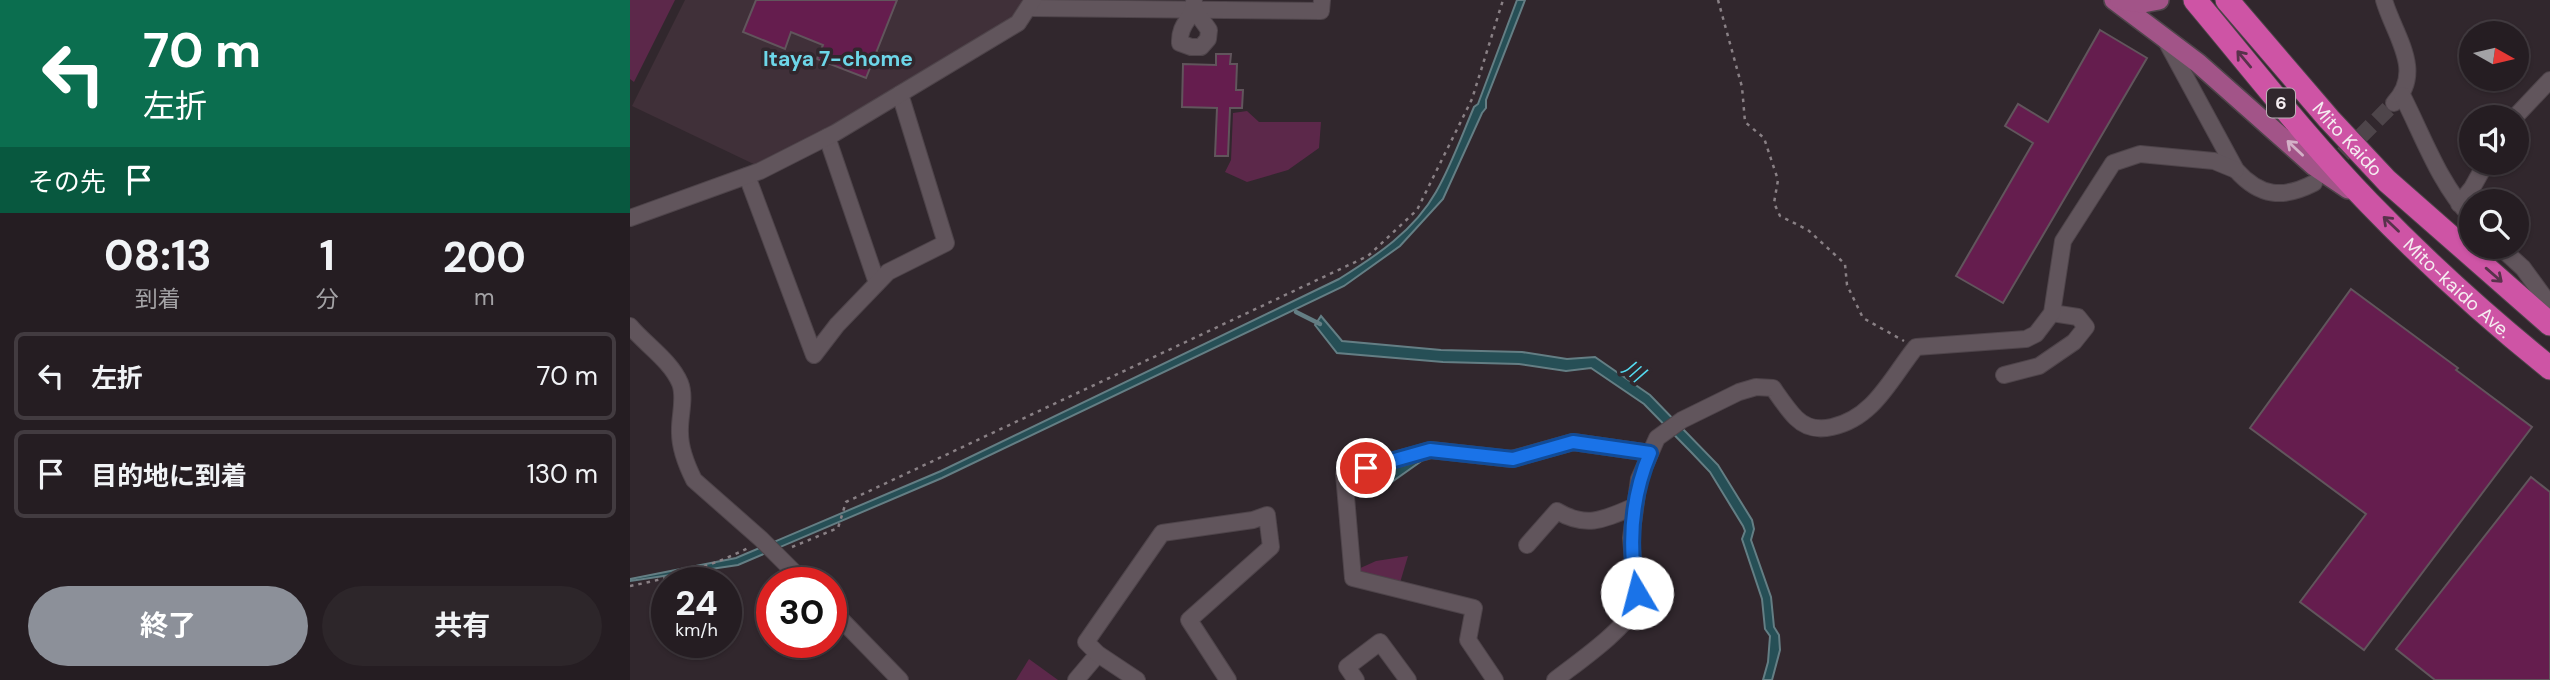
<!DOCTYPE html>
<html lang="ja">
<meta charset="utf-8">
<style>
:root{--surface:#251d22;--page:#2d262a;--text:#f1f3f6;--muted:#a3a2a5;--line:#423b40;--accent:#8c9099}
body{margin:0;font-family:"DM Sans","Noto Sans JP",sans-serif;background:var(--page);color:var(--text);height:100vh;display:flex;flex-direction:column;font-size:26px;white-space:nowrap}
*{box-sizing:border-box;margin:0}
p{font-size:23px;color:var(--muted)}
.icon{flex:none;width:38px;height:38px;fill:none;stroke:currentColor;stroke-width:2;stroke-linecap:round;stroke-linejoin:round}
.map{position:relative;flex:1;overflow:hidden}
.details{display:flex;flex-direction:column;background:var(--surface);width:630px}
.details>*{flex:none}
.top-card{background:#0b6e4f;color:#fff;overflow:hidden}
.needle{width:46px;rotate:98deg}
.buttons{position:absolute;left:1829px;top:21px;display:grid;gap:14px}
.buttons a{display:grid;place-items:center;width:70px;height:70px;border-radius:50%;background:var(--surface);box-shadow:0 2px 5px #0004,0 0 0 2px var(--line);font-size:35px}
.speed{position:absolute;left:21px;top:567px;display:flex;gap:14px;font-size:35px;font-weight:700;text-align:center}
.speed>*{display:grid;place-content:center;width:91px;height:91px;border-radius:50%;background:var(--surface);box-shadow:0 2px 5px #0004,0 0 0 2px var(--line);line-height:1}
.speed small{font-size:18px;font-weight:400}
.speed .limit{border:10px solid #d22;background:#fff;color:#111}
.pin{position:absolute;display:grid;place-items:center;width:60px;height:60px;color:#fff;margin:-30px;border:4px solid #fff;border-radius:50%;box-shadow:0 2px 7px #0007}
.me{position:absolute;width:77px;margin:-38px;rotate:352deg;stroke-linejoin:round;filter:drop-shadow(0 0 5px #0008)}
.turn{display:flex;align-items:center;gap:24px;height:147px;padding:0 28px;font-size:32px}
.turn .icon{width:91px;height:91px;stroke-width:2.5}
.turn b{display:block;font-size:49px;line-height:60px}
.then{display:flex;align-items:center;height:66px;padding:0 28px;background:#0003;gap:14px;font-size:26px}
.eta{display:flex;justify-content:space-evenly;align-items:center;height:119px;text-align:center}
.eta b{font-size:42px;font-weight:700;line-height:49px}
.cta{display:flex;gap:14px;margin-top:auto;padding:14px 28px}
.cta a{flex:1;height:80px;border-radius:42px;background:var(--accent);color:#fff;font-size:28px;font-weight:700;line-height:80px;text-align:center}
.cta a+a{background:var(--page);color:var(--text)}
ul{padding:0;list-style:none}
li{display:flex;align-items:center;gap:21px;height:88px;margin:0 14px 10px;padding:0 14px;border:4px solid var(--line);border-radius:10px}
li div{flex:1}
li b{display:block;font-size:26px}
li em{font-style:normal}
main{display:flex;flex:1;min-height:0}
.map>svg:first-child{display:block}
.built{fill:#403039}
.green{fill:#5c284a}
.water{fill:#264f56;stroke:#647e84;stroke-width:2}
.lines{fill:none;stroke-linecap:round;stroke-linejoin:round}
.stream{stroke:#647e84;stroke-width:4.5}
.building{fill:#651d4e;stroke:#61555c;stroke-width:2}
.minor-tunnel{stroke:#4e454a;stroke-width:16;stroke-dasharray:16 8;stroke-linecap:butt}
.minor-casing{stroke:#4e444a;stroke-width:18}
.major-casing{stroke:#4e444a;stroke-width:22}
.highway-casing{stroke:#4e444a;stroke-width:25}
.path{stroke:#898085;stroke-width:2.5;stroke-dasharray:3.5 5;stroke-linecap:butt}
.minor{stroke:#61555c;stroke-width:16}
.major{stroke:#a25488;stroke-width:19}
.highway{stroke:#ce54a5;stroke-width:23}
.oneway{stroke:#58324b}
.oneway2{stroke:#d4b0c7}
.route-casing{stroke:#114b97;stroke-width:18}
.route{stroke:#1a73e8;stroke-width:12}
.labels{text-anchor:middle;stroke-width:7;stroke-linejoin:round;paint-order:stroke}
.shield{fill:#31272d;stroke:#bab2b6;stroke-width:2}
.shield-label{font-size:18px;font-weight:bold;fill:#f5edf1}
.street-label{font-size:19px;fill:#f5edf1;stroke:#31272d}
.neighbourhood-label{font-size:21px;font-weight:bold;fill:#6dd6e8;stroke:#31272d}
.water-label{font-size:21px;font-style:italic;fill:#54dbf1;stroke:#31272d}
</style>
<main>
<section class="details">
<div class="top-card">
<div class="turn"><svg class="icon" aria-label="left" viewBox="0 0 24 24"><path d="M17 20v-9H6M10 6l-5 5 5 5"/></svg><div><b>70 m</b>左折</div></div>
<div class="then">その先<svg class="icon" aria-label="arrive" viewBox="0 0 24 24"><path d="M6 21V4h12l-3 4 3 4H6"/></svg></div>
</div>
<div class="eta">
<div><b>08:13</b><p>到着</p></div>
<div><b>1</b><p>分</p></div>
<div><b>200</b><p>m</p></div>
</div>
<ul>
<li><svg class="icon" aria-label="left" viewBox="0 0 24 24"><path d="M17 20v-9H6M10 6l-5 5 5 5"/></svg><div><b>左折</b></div><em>70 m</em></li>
<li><svg class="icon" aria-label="arrive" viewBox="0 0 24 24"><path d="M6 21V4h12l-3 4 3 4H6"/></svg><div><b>目的地に到着</b></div><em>130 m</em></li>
</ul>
<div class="cta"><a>終了</a><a>共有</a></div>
</section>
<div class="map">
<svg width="1920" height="680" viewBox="0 0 1920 680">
<rect width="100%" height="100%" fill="#31272d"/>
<!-- built -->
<polygon class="built" points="55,0 395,0 386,21 132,168 2,106"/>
<!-- green -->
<g class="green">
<polygon points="0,0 45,0 4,82 0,79"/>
<polygon points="617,111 629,122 691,122 689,148 658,170 617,182 595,172 601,160 603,113"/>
<polygon points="778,556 769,586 726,570 746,561"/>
<polygon points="399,659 428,680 386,680"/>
</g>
<!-- water -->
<g class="water">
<path d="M887 0H895L856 100V108L852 113 813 199 770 246 714 286 312 478 108 565 0 581V579L106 558 311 471 709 279C746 256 784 231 806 192 821 166 832 135 844 107L848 104Z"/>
<polygon points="691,316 712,341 811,350 892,352 937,359 965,357 1020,395 1088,465 1122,520 1124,529 1121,540 1141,597 1144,627 1149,635 1150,650 1142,680 1133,680 1138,662 1140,636 1135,629 1132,599 1112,539 1115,531 1113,526 1080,472 1061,452 1014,404 961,368 936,371 889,364 813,362 707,353 685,325"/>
<polygon points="800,455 756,486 745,490 718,493 718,477"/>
</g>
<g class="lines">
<!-- stream -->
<polyline class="stream" points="666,312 690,324"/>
</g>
<!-- building -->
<g class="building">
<polygon points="126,0 267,0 236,78 187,59 193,45 161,32 155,49 113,32"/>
<polygon points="1470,30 1517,58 1373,303 1326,276 1403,143 1375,126 1388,104 1418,122"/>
<polygon points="586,54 601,54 600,64 607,64 606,90 613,90 612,108 600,108 598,156 585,156 587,108 552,107 553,64 586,65"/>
<polygon points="1721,289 1828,368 1826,370 1902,427 1734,650 1670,602 1736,514 1620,428"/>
<polygon points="1901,477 1920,492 1920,680 1805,680 1766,649"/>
</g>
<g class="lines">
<!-- minor-tunnel -->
<polyline class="minor-tunnel" points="1696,171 1764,103"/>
<!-- minor casing -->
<g class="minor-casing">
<g id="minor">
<path d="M1754 0C1764 35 1795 71 1764 103"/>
<polyline points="400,8 691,11 692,0"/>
<path d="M564 9 579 30 578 39 571 47H561L550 43C549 22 564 19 564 2"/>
<path d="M1536 41 1606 170C1630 197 1653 199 1684 183"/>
<path d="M1772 95C1793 136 1809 183 1841 217"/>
<polyline points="1885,117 1920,80"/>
<polyline points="197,137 247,283"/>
<polyline points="117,176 184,355 207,325 258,272 316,243 270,94"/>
<polyline points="1829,204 1842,188 1856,163"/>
<polyline points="0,218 130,171 205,133 388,23 403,0"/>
<polyline points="1870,247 1893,268 1920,305"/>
<path d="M0 326C15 344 41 361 50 383 56 398 49 417 50 433 50 448 57 466 64 480L131 539 175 583"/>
<polyline points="1374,375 1409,366 1444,342 1456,327 1448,317 1422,313"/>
<path d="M897 545 927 511C957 529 975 519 1005 506"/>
<polyline points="201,609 270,680"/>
<polyline points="446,680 468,654"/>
<polyline points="507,680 468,654 456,642 532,533 623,520 637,515 641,547 559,620 598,680"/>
<polyline points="726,680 717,667 750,642 778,680"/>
<polyline points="865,680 838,640 844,608 723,578 714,474 801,450 882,459 943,442 1020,453"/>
<path d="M925 680C948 662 995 630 1007 604L1001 538 1009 479 1027 438 1052 420 1109 392 1126 387 1143 388C1150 398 1158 410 1166 418 1176 428 1189 430 1202 427 1244 418 1261 378 1286 347L1396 339 1406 334 1422 313 1433 241 1483 163 1510 154 1584 161 1606 170"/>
</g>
</g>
<!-- major casing -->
<g class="major-casing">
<g id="major">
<polyline points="1484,0 1568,63 1684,166 1718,189"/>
<polyline points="1490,0 1513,3 1529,0"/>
</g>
</g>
<!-- highway casing -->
<g class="highway-casing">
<g id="highway">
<path id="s1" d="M1565 0C1622 68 1677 139 1739 203 1794 260 1858 318 1920 368"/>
<path id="s2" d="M1597 0 1699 119 1757 181 1920 324"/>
</g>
</g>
<!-- path -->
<g class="path">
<polyline points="1088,0 1112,87 1115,122 1134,138 1148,180 1144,203 1150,216 1178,230 1215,264 1217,285 1233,318 1274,341"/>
<polyline points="162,547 208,528 216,502 738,256 787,210 842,99 873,0"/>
<path d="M0 586C41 578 83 566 120 547"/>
</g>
<!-- minor -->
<use href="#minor" class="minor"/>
<!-- major -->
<use href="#major" class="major"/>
<!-- highway -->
<use href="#highway" class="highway"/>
</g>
<!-- one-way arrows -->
<defs><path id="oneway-shaft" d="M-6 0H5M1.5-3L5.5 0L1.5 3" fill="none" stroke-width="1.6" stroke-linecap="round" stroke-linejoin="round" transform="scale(1.75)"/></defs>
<g class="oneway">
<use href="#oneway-shaft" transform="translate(1614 59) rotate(-130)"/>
<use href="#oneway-shaft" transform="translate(1761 224) rotate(-136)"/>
<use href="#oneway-shaft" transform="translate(1864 275) rotate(41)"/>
</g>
<use class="oneway2" href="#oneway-shaft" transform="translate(1665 148) rotate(-137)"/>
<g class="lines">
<!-- route casing -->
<g class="route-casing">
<path id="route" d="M736 468 800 450 883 459 943 442 1020 453C1001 498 998 545 1007 593"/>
</g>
<!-- route -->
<use href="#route" class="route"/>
</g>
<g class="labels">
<!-- shield labels -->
<rect class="shield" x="1637" y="88.5" width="28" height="29" rx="5"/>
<g class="shield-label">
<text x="1651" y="109">6</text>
</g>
<!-- street labels -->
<g class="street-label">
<text dy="7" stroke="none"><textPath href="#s2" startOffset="184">Mito Kaido</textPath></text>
<text dy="7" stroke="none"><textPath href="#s1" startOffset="390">Mito-kaido Ave.</textPath></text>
</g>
<!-- neighbourhood labels -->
<g class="neighbourhood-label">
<text x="208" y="66">Itaya 7-chome</text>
</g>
<!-- water labels -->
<g class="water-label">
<text transform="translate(1003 371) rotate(35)" y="7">川</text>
</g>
</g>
</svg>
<div class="buttons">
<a><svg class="needle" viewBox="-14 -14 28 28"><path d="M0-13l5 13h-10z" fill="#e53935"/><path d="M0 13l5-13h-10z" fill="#a3a2a5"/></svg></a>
<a><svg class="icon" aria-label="sound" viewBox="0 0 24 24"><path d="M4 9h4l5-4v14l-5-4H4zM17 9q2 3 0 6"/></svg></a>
<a><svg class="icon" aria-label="search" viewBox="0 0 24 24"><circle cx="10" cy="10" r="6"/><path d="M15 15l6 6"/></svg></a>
</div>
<div class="speed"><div>24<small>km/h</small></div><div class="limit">30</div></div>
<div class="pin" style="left:736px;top:468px;background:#d93025"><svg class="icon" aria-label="arrive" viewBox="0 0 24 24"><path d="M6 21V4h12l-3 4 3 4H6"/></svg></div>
<svg class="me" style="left:1007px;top:593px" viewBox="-20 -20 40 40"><circle r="19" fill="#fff"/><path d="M0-13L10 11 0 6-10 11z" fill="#1a73e8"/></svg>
</div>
</main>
